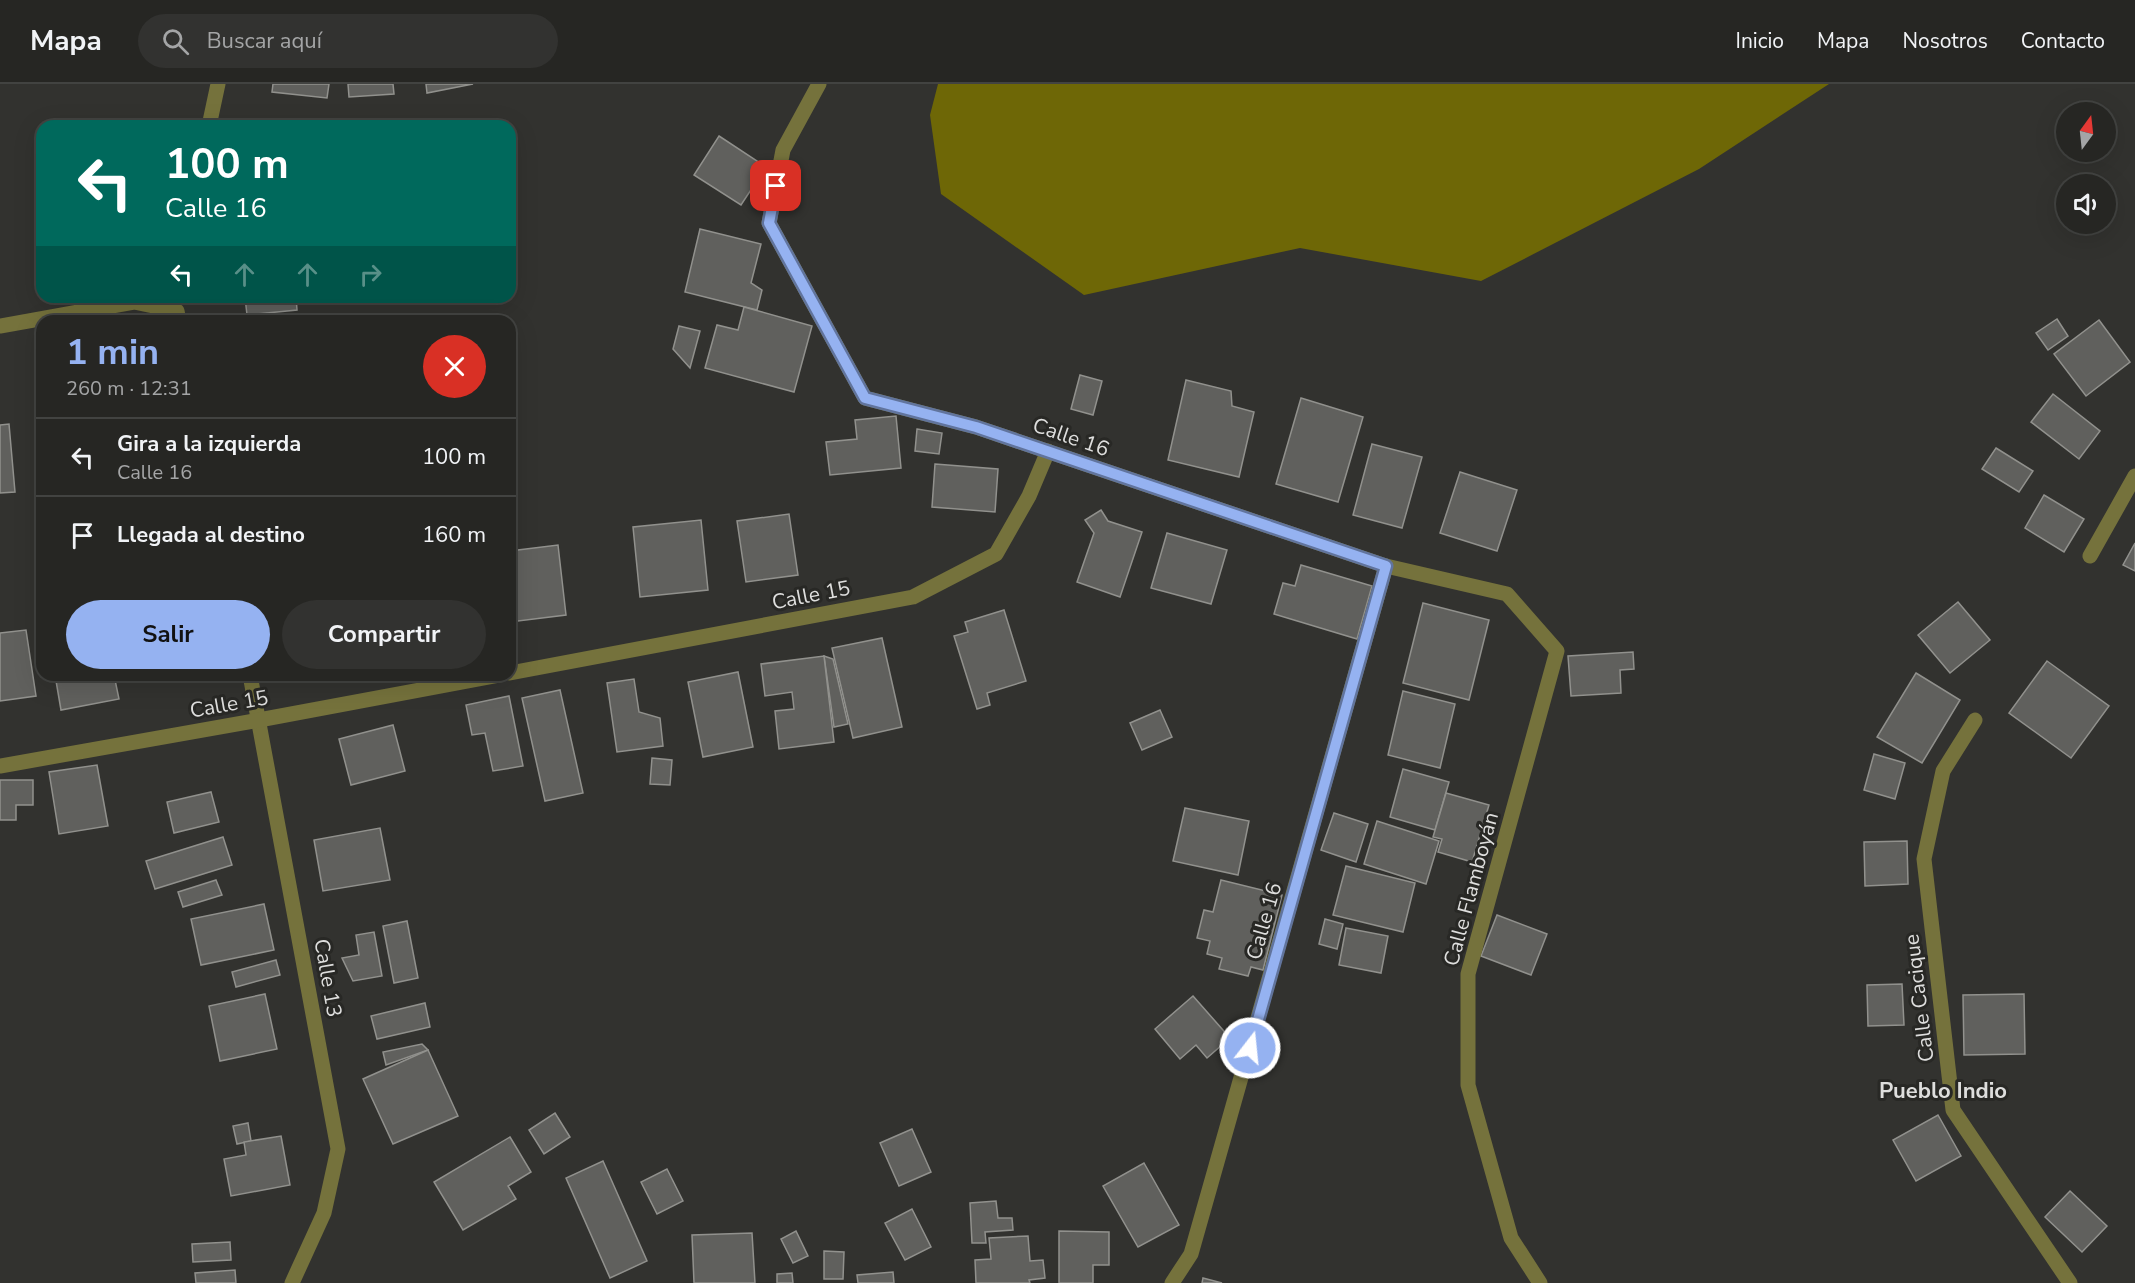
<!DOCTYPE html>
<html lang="es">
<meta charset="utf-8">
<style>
:root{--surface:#262623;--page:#323230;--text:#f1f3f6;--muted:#a4a5a6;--line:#424341;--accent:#95b2f1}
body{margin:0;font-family:"Nunito Sans",sans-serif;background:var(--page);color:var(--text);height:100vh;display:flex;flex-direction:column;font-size:22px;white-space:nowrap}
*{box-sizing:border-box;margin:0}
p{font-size:20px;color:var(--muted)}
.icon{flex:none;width:33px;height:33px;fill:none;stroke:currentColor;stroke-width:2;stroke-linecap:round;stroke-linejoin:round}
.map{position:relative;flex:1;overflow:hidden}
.panel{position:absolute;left:36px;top:231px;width:480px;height:366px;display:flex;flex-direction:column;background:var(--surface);border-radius:18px;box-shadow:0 6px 24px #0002,0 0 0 2px var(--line)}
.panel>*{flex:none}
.guide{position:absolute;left:36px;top:36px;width:480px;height:183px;border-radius:18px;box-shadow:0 6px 24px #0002,0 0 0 2px var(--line);background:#00695c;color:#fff;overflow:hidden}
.needle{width:39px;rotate:15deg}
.controls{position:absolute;left:2056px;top:18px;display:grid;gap:12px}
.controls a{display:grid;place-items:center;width:60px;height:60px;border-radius:50%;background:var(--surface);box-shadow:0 6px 24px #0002,0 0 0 2px var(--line);font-size:30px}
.pin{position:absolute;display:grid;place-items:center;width:51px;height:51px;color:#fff;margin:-26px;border-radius:12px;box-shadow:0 3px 9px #0006}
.me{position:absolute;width:66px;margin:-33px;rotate:16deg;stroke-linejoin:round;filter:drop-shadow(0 0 4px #0008)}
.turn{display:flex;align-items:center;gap:21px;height:126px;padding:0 30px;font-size:27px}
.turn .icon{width:78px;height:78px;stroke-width:2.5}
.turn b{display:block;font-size:42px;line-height:51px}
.lanes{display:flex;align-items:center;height:57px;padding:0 30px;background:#0003;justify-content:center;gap:30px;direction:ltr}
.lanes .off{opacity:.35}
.round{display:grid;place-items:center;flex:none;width:63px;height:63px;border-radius:32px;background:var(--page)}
.headline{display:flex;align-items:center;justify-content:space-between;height:102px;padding:0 30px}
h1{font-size:36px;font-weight:700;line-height:45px;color:var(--accent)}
.button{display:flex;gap:12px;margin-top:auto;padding:12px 30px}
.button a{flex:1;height:69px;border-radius:36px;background:var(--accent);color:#111;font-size:24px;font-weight:700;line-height:69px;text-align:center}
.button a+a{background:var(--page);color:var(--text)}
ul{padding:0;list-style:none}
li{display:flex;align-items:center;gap:18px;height:78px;padding:0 30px;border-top:2px solid var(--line)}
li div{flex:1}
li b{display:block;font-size:22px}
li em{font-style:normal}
header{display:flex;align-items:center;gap:36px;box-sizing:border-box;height:84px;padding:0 30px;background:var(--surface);border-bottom:2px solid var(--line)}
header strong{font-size:28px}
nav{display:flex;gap:33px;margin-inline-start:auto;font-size:21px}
.search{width:420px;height:54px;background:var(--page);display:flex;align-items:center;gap:15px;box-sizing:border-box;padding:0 21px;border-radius:33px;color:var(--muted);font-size:22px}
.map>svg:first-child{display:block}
.forest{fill:#6e6706}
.building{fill:#60605d;stroke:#91918d;stroke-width:1.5}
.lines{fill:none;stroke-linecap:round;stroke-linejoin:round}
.minor{stroke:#75723c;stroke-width:15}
.route-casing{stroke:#61749d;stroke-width:15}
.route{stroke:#95b2f1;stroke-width:10}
.labels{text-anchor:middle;stroke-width:6;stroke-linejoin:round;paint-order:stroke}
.street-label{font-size:21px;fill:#dededd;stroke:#282825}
.neighbourhood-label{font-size:22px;font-weight:bold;fill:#dededd;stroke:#282825}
</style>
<header>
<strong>Mapa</strong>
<div class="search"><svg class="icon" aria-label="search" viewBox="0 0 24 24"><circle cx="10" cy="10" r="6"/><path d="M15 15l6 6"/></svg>Buscar aquí</div>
<nav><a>Inicio</a><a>Mapa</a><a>Nosotros</a><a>Contacto</a></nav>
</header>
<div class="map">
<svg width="2135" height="1199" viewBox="0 0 2135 1199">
<rect width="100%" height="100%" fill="#32322f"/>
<!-- forest -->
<polygon class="forest" points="938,0 1829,0 1699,85 1481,197 1300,164 1084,211 941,110 930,31"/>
<!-- building -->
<g class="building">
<polygon points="273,0 329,0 327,14 272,8"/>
<polygon points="348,0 393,0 394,10 349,13"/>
<polygon points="426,0 473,0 427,9"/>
<polygon points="719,52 766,83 741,121 694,91"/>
<polygon points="700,145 761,160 751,199 762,206 757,226 685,208"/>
<polygon points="245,213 296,213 297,226 247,231"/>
<polygon points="744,223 812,242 794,308 705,284 717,241 738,246"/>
<polygon points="2057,235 2068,252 2048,266 2036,249"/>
<polygon points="2099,236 2130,278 2086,312 2054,270"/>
<polygon points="679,242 700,247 690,284 673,265"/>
<polygon points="1080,291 1102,297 1093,331 1071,325"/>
<polygon points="1186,296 1231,307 1232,322 1254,328 1239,393 1168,376"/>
<polygon points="2053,310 2100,347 2079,375 2031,338"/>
<polygon points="1301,314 1363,333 1338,418 1276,400"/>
<polygon points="896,332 901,384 830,391 826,358 857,355 855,336"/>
<polygon points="9,340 15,408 0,409 0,341"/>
<polygon points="917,345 942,349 939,370 915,367"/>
<polygon points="1372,360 1422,373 1402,444 1353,431"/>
<polygon points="1996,364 2033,387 2019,408 1982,385"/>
<polygon points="935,380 998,385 995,428 932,423"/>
<polygon points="1460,388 1517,406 1497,467 1440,449"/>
<polygon points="2044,411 2084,435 2064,468 2025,444"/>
<polygon points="1101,426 1108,437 1142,448 1120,513 1077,498 1094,449 1085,436"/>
<polygon points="789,430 798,491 746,498 737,437"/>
<polygon points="701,436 708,506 640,513 633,443"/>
<polygon points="1167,449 1227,466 1211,520 1151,504"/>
<polygon points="2135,459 2135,487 2123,481"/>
<polygon points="558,461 566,531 510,538 510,467"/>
<polygon points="1301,481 1372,502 1357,555 1274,530 1283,499 1295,502"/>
<polygon points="1958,518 1990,556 1950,589 1918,551"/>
<polygon points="1423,519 1489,536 1469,616 1403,599"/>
<polygon points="1004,526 1026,597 987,609 990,621 977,625 954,552 968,548 965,538"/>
<polygon points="26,546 36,612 0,617 0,549"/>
<polygon points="882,554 902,643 853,654 832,564"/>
<polygon points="1633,568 1634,585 1620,586 1621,609 1571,612 1568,572"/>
<polygon points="824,572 833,575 848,640 834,643"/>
<polygon points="824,572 834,658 779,665 775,627 794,625 792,608 765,612 761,580"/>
<polygon points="2047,577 2109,622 2071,674 2009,629"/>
<polygon points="738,588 753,663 703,673 688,598"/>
<polygon points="1916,589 1960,616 1922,679 1877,653"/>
<polygon points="55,591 114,591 119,615 61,626"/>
<polygon points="634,595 639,628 660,634 663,662 617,668 607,599"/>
<polygon points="560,606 583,709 545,717 522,614"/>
<polygon points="1403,607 1455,620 1440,684 1388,671"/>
<polygon points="509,612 523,682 493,687 485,649 472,651 466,621"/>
<polygon points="1160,626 1172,653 1142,666 1130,639"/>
<polygon points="393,641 405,687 351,701 339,655"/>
<polygon points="1874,670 1905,679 1895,715 1864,706"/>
<polygon points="652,674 672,676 670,701 650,700"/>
<polygon points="97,681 108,742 59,750 49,688"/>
<polygon points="1403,685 1449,698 1435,746 1390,733"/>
<polygon points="0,696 33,696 33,721 16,721 16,736 0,736"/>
<polygon points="211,708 219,738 174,749 167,718"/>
<polygon points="1446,709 1489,721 1472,778 1438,768 1442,755 1433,753"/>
<polygon points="1185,724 1249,737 1238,791 1173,777"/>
<polygon points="1334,729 1368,740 1356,778 1321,766"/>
<polygon points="1377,737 1439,757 1426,800 1364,780"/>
<polygon points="380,744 390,796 323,807 314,756"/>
<polygon points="223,753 232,781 155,805 146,777"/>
<polygon points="1907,757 1908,800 1865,802 1864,758"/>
<polygon points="1346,782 1415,799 1403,848 1333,831"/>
<polygon points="216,796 222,811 183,823 178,808"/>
<polygon points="1221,796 1282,811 1263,886 1251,883 1248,892 1219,885 1222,874 1207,870 1210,857 1197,854 1204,826 1213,828"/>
<polygon points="264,820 274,866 201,881 191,835"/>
<polygon points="1497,831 1547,850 1531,891 1481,872"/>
<polygon points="1325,835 1343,840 1337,865 1319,860"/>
<polygon points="407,837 418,894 394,899 383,842"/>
<polygon points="1346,844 1388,852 1381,889 1339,881"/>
<polygon points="374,848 382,892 353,897 342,874 359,871 356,851"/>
<polygon points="276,876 280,891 236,903 232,888"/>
<polygon points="1902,900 1904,941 1868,942 1867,901"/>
<polygon points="265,910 277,965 220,977 209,922"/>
<polygon points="2024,910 2025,970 1964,971 1963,911"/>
<polygon points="1193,912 1230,954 1207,974 1196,961 1180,975 1155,945"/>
<polygon points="425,919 430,943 377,955 371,932"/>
<polygon points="422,960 428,966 386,981 383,968"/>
<polygon points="428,966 458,1032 393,1060 363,995"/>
<polygon points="555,1029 570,1053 544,1070 529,1046"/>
<polygon points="1938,1031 1961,1072 1916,1097 1893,1056"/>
<polygon points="248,1039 251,1057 237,1060 233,1042"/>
<polygon points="912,1045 931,1088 899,1102 880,1059"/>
<polygon points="281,1052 290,1101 231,1112 224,1075 246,1071 244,1058"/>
<polygon points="510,1053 531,1088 508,1102 516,1115 463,1146 434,1098"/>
<polygon points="603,1077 647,1177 610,1194 566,1094"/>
<polygon points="1144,1079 1179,1141 1138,1163 1103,1102"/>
<polygon points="667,1085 683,1117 657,1130 641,1098"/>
<polygon points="2070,1107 2107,1142 2082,1168 2045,1133"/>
<polygon points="996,1117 998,1134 1012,1134 1013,1146 985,1148 986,1159 972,1159 970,1119"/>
<polygon points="912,1125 931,1163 905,1176 885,1139"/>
<polygon points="796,1147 808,1172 793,1179 781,1155"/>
<polygon points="1059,1147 1109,1148 1109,1181 1093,1181 1093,1199 1059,1199"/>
<polygon points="752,1149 755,1199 694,1199 692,1151"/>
<polygon points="1028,1152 1030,1177 1043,1176 1045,1194 1029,1196 1030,1199 976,1199 975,1176 991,1175 989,1154"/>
<polygon points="230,1158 231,1176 193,1178 192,1160"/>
<polygon points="824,1167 844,1168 843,1195 824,1195"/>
<polygon points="235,1186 236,1199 196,1199 195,1189"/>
<polygon points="893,1188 894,1199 858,1199 857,1191"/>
<polygon points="792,1189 793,1199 777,1199 777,1190"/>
<polygon points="1203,1194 1222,1199 1202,1199"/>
</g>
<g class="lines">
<!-- minor -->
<g class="minor">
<polyline points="819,0 783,66 769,139 865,314 976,343 1386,482 1507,510 1557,567 1468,890 1468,1001 1511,1154 1540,1199"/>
<polyline points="209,42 218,0"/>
<polyline points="0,242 134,218 177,227 179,237"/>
<polyline points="2090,472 2135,392"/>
<polyline points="510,589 913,513 996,470 1029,412 1048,367"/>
<polyline points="250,591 338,1065 324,1129 292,1199"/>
<polyline points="1975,636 1943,687 1924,775 1953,1026 2070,1199"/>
<polyline points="0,682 259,636 500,591"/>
<polyline points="1172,1199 1191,1170 1386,482"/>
</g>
</g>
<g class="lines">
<!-- route casing -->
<g class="route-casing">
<polyline id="route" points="776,102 769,139 865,314 976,343 1386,482 1250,964"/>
</g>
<!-- route -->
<use href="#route" class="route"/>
</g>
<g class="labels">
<!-- street labels -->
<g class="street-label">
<text transform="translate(1071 353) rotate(19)" y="7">Calle 16</text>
<text transform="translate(811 511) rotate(-11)" y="7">Calle 15</text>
<text transform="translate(229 620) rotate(-10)" y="7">Calle 15</text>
<text transform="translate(1471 805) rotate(-75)" y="7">Calle Flamboyán</text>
<text transform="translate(1264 837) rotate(-74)" y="7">Calle 16</text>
<text transform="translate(328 894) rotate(80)" y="7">Calle 13</text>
<text transform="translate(1919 914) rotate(-97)" y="7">Calle Cacique</text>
</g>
<!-- neighbourhood labels -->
<g class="neighbourhood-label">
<text x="1943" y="1014">Pueblo Indio</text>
</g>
</g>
</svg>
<div class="controls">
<a><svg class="needle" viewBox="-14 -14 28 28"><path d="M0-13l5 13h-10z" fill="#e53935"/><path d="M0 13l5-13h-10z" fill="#a4a5a6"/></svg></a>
<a><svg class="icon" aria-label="sound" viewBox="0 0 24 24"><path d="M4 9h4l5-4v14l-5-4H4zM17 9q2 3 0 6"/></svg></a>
</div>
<div class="pin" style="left:776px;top:102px;background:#d93025"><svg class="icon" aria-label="arrive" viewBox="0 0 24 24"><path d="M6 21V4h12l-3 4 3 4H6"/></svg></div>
<svg class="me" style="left:1250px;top:964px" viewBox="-20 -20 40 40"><circle r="17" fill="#95b2f1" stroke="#fff" stroke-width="3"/><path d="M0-11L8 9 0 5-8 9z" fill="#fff"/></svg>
<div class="guide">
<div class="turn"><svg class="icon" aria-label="left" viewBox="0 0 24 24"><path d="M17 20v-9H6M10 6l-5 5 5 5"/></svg><div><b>100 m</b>Calle 16</div></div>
<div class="lanes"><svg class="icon" aria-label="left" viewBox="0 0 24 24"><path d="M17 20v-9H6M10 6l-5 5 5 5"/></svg><svg class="icon off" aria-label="ahead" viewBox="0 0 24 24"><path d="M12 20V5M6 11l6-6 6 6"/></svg><svg class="icon off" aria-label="ahead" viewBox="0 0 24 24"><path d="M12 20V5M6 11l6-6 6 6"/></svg><svg class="icon off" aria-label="right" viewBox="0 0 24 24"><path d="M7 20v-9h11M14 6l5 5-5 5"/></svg></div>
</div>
<section class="panel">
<div class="headline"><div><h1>1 min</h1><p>260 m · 12:31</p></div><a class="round" style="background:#d93025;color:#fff"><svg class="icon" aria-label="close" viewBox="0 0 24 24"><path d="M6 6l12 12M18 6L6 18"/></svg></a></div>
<ul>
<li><svg class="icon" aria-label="left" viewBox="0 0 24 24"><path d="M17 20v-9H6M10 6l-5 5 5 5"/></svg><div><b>Gira a la izquierda</b><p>Calle 16</p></div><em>100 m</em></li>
<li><svg class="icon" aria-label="arrive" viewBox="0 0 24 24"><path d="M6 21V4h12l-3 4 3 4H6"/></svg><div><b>Llegada al destino</b></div><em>160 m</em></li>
</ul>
<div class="button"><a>Salir</a><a>Compartir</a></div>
</section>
</div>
